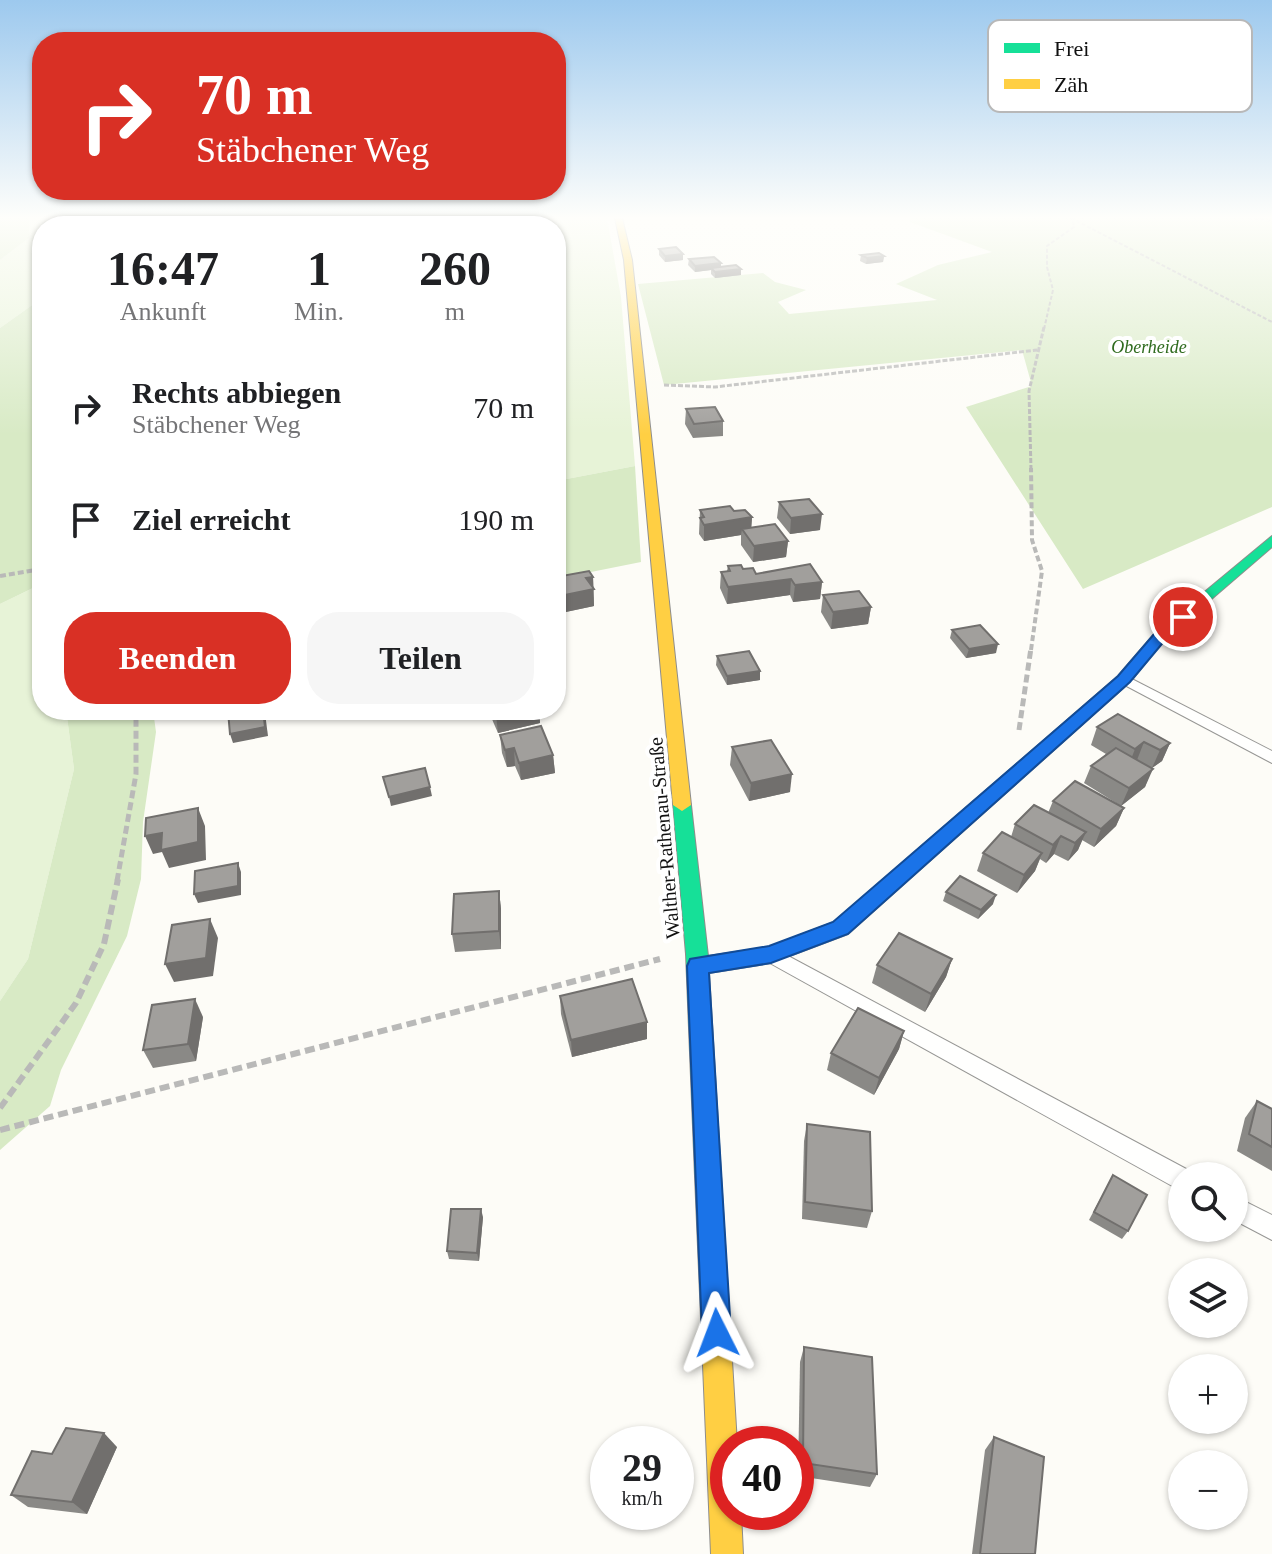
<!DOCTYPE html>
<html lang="de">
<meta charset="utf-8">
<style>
:root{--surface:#fff;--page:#f6f6f6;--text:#202124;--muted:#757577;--accent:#d93025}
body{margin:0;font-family:"Times New Roman",serif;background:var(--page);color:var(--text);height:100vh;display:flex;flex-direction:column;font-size:30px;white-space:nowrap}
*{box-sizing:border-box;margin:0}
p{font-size:26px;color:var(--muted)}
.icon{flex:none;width:44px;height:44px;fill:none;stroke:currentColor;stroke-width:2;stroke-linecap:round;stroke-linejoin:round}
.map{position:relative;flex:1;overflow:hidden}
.details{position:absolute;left:32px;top:216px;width:534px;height:504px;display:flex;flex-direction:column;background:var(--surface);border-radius:32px;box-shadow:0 2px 6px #0004}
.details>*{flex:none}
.top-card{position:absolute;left:32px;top:32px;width:534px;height:168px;border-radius:32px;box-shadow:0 2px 6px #0004;background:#d93025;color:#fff;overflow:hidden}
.controls{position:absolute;left:1168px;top:1162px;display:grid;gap:16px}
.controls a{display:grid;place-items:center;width:80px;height:80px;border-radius:50%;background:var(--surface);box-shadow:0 2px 6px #0004;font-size:40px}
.speed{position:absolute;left:590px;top:1426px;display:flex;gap:16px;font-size:40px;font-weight:700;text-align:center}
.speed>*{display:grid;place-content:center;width:104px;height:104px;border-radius:50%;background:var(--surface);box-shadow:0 2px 6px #0004;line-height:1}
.speed small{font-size:20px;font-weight:400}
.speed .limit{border:12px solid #d22;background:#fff;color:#111}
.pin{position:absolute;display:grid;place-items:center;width:68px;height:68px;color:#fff;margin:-34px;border:4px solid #fff;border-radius:50%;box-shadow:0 2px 8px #0007}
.me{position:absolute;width:88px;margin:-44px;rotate:357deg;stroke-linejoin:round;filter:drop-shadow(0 0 6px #0008)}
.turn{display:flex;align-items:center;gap:28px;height:168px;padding:0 32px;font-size:36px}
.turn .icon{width:104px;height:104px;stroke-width:2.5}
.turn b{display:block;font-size:56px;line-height:68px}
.eta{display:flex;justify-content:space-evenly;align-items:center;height:136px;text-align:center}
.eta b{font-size:48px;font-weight:800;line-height:56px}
.cta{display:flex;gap:16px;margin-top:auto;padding:16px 32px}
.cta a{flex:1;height:92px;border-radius:32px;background:var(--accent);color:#fff;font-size:32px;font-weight:800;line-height:92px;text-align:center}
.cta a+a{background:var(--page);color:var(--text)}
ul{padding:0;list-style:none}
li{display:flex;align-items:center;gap:24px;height:112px;padding:0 32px}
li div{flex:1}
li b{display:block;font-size:30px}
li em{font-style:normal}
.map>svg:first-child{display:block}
.green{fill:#e7f3d7}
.forest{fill:#d8eac5}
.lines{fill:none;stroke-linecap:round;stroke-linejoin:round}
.lane-casing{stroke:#979795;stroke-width:2}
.fast-casing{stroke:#8e8d8b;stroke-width:2}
.slow-casing{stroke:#8e8d8b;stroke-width:2}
.path-far4{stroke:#b9b9b8;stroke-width:2;stroke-dasharray:4 2;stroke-linecap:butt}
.path-far3{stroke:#b9b9b8;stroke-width:3;stroke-dasharray:5 2;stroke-linecap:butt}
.path-far2{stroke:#b9b9b8;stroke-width:4;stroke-dasharray:6 3;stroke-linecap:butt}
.path-far1{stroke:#b9b9b8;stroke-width:5;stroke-dasharray:8 4;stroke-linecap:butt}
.path{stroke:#b9b9b8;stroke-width:6;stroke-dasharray:10 5;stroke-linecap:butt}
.lane{fill:#fffffe;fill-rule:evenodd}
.fast{fill:#16e098;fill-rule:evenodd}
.slow{fill:#ffcf43;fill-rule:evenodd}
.wall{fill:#8a8986}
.shaded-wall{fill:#716f6d}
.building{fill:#a19f9c;stroke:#716f6d;stroke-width:2}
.route{fill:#1a73e8;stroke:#114b97;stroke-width:2}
.labels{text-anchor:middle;stroke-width:8;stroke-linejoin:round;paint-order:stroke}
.far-park-label{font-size:18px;font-style:italic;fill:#2f6b1f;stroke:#fff}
.street-label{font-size:20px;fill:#111;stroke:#fff}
.key{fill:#fff;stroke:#b8b8b8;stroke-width:2}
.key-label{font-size:22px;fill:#111}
</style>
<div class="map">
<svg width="1272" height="1554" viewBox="0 0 1272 1554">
<rect width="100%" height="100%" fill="#fdfcf7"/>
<!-- green -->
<g class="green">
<polygon points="29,218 231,218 227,226 42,226 42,298 0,328 0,260 29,238"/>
<polygon points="472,218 607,218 621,297 635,466 556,481 556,226 392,226"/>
<polygon points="35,587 42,611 42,710 66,710 74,769 28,959 0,1001 0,604"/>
</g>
<!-- forest -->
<g class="forest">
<polygon points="0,218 29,218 29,238 0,260"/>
<polygon points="231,218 472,218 392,226 227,226"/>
<polygon points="910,218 1272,218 1272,507 1083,589 966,407 1032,386 1022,350 664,385 638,284 763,273 775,282 806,290 778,302 789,314 937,300 896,284 938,265 992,252 910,222"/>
<polygon points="42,298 42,611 35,587 0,604 0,328"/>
<polygon points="635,466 641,562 556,579 556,481"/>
<polygon points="66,710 153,710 156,732 143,822 141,879 127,936 61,1070 50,1106 0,1150 0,1001 28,959 74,769"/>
</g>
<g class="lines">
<!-- lane casing -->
<g class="lane-casing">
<g id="lane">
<polygon points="1124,675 1272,751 1272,763 1119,682 1117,679"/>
<polygon points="775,949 1190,1171 1192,1176 1182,1176 1182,1190 1174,1187 768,962 765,957 768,952"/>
<polygon points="1234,1196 1272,1215 1272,1240 1234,1220"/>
</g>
</g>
<!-- fast casing -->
<g class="fast-casing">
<polygon id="fast" points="1272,536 1272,547 1165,639 1130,682 848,934 771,963 709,973 721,1176 717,1185 708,1188 699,1185 695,1176 686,954 673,805 675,800 689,800 691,805 708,956 769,947 834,922 1118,676 1155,633"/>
</g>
<!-- slow casing -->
<g class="slow-casing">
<g id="slow">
<polygon points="615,218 622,218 632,260 691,805 682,811 673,805 624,260"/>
<polygon points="708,1164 717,1167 721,1176 737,1444 728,1444 728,1512 741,1512 743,1554 711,1554 695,1176 699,1167"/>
</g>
</g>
<!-- path-far4 -->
<g class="path-far4">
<polyline points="1071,218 1272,322"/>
<polyline points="1248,218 1272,221"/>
<polyline points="276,226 354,218"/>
<polyline points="1044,329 1053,290 1047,267 1047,246 1074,227 1073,221"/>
</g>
<!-- path-far3 -->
<g class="path-far3">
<polyline points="664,385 715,387 1037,350"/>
<polyline points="1031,470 1029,391 1044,327"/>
</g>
<!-- path-far2 -->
<g class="path-far2">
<polyline points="0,576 42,569"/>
<polyline points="1031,650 1042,571 1032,540 1031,468"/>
</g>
<!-- path-far1 -->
<g class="path-far1">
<polyline points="1019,730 1031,648"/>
<polyline points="117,881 136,774 136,710"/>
</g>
<!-- path -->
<g class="path">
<polyline points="0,1108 76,1003 104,944 118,879"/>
<polyline points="0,1130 660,959"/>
</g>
<!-- lane -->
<use href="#lane" class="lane"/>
<!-- fast -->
<use href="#fast" class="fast"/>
<!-- slow -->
<use href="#slow" class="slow"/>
</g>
<!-- wall -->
<g class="wall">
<polygon points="659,249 683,254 683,260 665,262 659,255"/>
<polygon points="861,255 884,256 883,262 866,264 860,261"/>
<polygon points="689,259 721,263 721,267 741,275 715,278 711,274 711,270 695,272 688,265"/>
<polygon points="686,409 723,421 723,436 693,438 685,424"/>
<polygon points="779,502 820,530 790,534 777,518"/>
<polygon points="700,510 734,511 752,517 751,528 788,541 786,557 753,562 741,545 741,535 704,541 699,534"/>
<polygon points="728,566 743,569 756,574 822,582 820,599 793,602 790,595 727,604 720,588 721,572 727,571"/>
<polygon points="556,577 593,577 594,606 561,613 556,604"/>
<polygon points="823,595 871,607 868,624 831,629 821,612"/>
<polygon points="952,630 996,653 966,658 950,638"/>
<polygon points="717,656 760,671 760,680 727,685 716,665"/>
<polygon points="488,710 539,710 540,723 498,733"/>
<polygon points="1097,727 1170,743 1162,761 1152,768 1145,787 1121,806 1084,783 1091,766 1106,754 1091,745"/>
<polygon points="500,735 553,755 555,773 521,780 515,766 507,767 502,753"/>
<polygon points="732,747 790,792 749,801 730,765"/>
<polygon points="1053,801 1124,808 1116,826 1094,847 1082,840 1078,850 1068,861 1054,854 1046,863 1040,859 1035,871 1017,893 977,871 983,853 1011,837 1015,824 1048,813"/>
<polygon points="499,891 501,909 501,949 455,952 452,934"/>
<polygon points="946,892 993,904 978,919 943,901"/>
<polygon points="952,959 946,977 925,1012 872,983 877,965"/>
<polygon points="560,996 647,1039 572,1057 561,1014"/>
<polygon points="203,1017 196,1061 153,1068 143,1050"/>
<polygon points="904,1031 899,1049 874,1095 827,1070 831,1053"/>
<polygon points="1257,1101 1272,1109 1272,1171 1237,1151 1245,1118"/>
<polygon points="807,1124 872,1211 867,1228 802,1219 804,1141"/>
<polygon points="1108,1184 1128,1231 1122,1239 1089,1220"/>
<polygon points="483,1217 479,1261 449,1259 447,1251"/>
<polygon points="804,1347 877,1474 870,1487 798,1476 800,1362"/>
<polygon points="994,1437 1035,1554 972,1554 985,1450"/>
<polygon points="117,1447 87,1514 28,1507 11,1495 52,1454"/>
</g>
<!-- shaded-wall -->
<g class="shaded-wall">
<polygon points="683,254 683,260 665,262 665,256"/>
<polygon points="884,256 883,262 866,264 867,258"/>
<polygon points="721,263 721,269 711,268 711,270 695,272 695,266"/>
<polygon points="741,269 741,275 715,278 715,272"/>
<polygon points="822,514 820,530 790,534 791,518"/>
<polygon points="752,517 751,533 742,529 741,535 704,541 704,525"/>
<polygon points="788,541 786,557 753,562 754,546"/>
<polygon points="593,577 594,606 561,613 560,596 586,578"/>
<polygon points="791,579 790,595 727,604 728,587"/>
<polygon points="822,582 820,599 793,602 795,585"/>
<polygon points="871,607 868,624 831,629 833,612"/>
<polygon points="998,644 996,653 966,658 969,649"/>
<polygon points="760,671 760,680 727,685 727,676"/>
<polygon points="175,710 218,710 179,719"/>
<polygon points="263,710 265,713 268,736 233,743 230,734"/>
<polygon points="519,710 539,710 540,723 498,733 496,715"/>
<polygon points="1144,742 1137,760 1128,767 1135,749"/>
<polygon points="1170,743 1162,761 1152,768 1160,750"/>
<polygon points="514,748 515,766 507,767 505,750"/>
<polygon points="553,755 555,773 521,780 519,763"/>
<polygon points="1153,769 1145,787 1121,806 1129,788"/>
<polygon points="792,774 790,792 749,801 751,783"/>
<polygon points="430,787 432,796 391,806 389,797"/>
<polygon points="198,808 205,826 206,860 169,868 162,852 153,854 145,836"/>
<polygon points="1124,808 1116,826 1094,847 1101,829"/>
<polygon points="1086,832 1078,850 1068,861 1075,843"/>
<polygon points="1061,836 1054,854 1046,863 1053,845"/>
<polygon points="1042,853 1035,871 1017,893 1024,875"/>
<polygon points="238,863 241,872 241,895 198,903 194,894"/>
<polygon points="499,891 501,909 501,949 499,931"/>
<polygon points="996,895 993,904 978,919 981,910"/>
<polygon points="210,919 218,938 213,976 174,982 165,964"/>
<polygon points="952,959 946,977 925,1012 931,994"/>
<polygon points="195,999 203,1017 196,1061 188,1044"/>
<polygon points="647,1022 647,1039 572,1057 571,1040"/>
<polygon points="904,1031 899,1049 874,1095 879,1078"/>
<polygon points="481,1209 483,1217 479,1261 477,1253"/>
<polygon points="104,1433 117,1447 87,1514 72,1502"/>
</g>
<!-- building -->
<g class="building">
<polygon points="676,247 683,254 665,256 659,249"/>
<polygon points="879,253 884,256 867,258 861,255"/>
<polygon points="714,257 721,263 695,266 689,259"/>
<polygon points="736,265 741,269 715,272 711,268"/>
<polygon points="715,407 723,421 694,424 686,409"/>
<polygon points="809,499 822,514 791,518 779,502"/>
<polygon points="730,506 734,511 745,510 752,517 704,525 700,518 704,517 700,510"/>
<polygon points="775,524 788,541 754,546 742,529"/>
<polygon points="810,564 822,582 795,585 791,579 728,587 721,572 730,571 728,566 741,565 743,569 753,568 756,574"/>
<polygon points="589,571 593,577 586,578 594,589 560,596 556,589 556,577"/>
<polygon points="859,591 871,607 833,612 823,595"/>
<polygon points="980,625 998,644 969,649 952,630"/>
<polygon points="749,651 760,671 727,676 717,656"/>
<polygon points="234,710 263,710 265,727 230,734 228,711"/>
<polygon points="494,710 519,710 496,715"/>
<polygon points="1118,714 1170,743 1160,750 1144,742 1135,749 1097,727"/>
<polygon points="541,726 553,755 519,763 514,748 505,750 500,735"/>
<polygon points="771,740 792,774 751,783 732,747"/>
<polygon points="1116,748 1153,769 1129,788 1091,766"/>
<polygon points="425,768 430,787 389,797 383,777"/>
<polygon points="1075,781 1124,808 1101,829 1053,801"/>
<polygon points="1034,805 1086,832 1075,843 1061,836 1053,845 1015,824"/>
<polygon points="198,808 198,842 161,850 162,833 145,836 146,818"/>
<polygon points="1002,832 1042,853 1024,875 983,853"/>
<polygon points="238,863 238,886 194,894 195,871"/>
<polygon points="960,876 996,895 981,910 946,892"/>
<polygon points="499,891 499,931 452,934 454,894"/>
<polygon points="210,919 206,958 165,964 172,925"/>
<polygon points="899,933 952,959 931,994 877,965"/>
<polygon points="632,979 647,1022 571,1040 560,996"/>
<polygon points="195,999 188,1044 143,1050 152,1005"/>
<polygon points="858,1008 904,1031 879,1078 831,1053"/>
<polygon points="1257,1101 1272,1109 1272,1147 1249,1134"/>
<polygon points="807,1124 870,1132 872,1211 805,1202"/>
<polygon points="1113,1175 1147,1195 1128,1231 1094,1212"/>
<polygon points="451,1209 481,1209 477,1253 447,1251"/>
<polygon points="804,1347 872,1357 877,1474 803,1463"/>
<polygon points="66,1428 104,1433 72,1502 11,1495 32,1451 52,1454"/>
<polygon points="994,1437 1044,1457 1035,1554 980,1554"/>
</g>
<!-- sky -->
<linearGradient id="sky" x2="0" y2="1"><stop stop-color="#9dc9ee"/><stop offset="0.5" stop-color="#fefefb"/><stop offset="1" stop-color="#fefefb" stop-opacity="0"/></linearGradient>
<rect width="1272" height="435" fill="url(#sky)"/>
<!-- route -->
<polygon class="route" points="1177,614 1190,617 1166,639 1130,682 848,934 771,963 709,973 731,1333 727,1343 717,1347 707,1343 702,1333 687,966 690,959 769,946 833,922 1118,676 1155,633"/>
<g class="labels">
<!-- far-park labels -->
<g class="far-park-label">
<text x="1149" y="353">Oberheide</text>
</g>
<!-- street labels -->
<g class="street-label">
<text transform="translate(664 838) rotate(-95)" y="7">Walther-Rathenau-Straße</text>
</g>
</g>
<!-- legend -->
<rect x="988" y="20" width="264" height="92" rx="12" class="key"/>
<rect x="1004" y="43" width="36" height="10" fill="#16e098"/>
<rect x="1004" y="79" width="36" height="10" fill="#ffcf43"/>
<g class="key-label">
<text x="1054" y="56">Frei</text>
<text x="1054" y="92">Zäh</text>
</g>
</svg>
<div class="controls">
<a><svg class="icon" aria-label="search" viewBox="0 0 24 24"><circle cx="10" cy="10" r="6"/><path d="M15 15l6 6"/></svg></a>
<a><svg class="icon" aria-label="layers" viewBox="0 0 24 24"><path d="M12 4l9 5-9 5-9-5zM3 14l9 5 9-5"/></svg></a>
<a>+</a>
<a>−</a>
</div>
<div class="speed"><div>29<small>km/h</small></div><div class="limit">40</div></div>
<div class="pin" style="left:1183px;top:617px;background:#d93025"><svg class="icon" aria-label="arrive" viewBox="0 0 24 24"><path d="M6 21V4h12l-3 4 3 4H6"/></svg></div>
<svg class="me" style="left:717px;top:1333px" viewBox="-20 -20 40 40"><path d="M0-17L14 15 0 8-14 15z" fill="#1a73e8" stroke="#fff" stroke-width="4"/></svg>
<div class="top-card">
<div class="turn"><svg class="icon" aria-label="right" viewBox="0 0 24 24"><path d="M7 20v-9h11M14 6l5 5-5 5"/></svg><div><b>70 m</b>Stäbchener Weg</div></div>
</div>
<section class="details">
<div class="eta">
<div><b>16:47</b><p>Ankunft</p></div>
<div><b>1</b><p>Min.</p></div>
<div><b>260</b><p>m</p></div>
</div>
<ul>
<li><svg class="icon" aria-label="right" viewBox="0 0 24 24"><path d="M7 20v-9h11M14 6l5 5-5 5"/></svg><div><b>Rechts abbiegen</b><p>Stäbchener Weg</p></div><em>70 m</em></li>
<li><svg class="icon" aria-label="arrive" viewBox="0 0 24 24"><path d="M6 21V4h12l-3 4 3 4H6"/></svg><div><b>Ziel erreicht</b></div><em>190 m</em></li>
</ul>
<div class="cta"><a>Beenden</a><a>Teilen</a></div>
</section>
</div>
